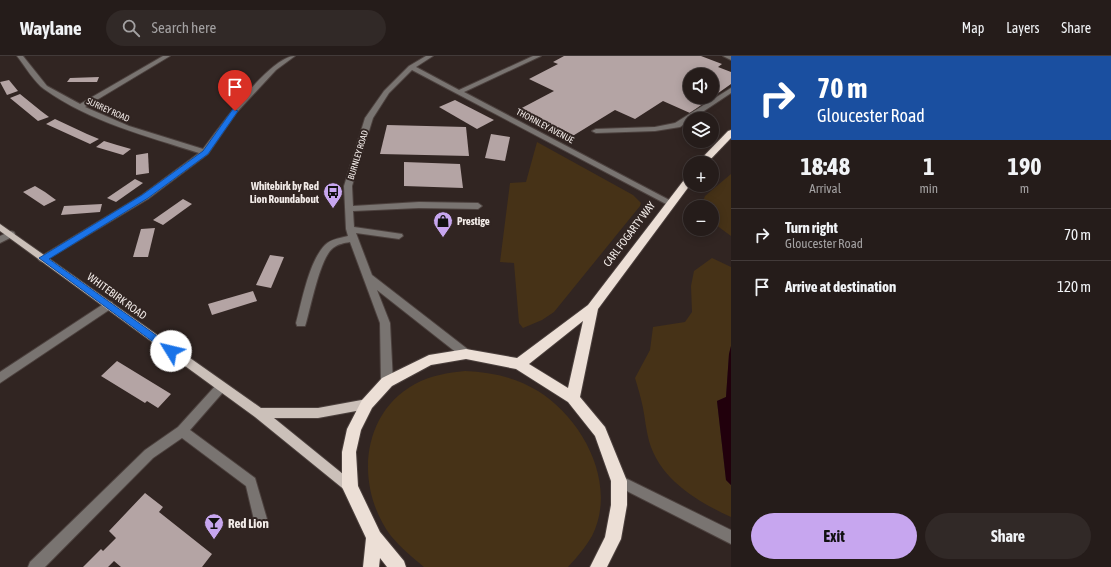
<!DOCTYPE html>
<meta charset="utf-8">
<style>
:root{--surface:#251c1a;--page:#312927;--text:#f1f3f6;--muted:#a3a1a2;--line:#423a39;--accent:#c7a6ef}
body{margin:0;font-family:"Asap Condensed",sans-serif;background:var(--page);color:var(--text);height:100vh;display:flex;flex-direction:column;font-size:15px;white-space:nowrap}
*{box-sizing:border-box;margin:0}
p{font-size:13px;color:var(--muted)}
.icon{flex:none;width:22px;height:22px;fill:none;stroke:currentColor;stroke-width:2;stroke-linecap:round;stroke-linejoin:round}
.map{position:relative;flex:1;overflow:hidden}
.sheet{display:flex;flex-direction:column;background:var(--surface);width:380px}
.sheet>*{flex:none}
.guide{background:#1a4fa0;color:#fff;overflow:hidden}
.buttons{position:absolute;left:683px;top:12px;display:grid;gap:8px}
.buttons a{display:grid;place-items:center;width:36px;height:36px;border-radius:50%;background:var(--surface);box-shadow:0 2px 10px #0003,0 0 0 1px var(--line);font-size:20px}
.pin{position:absolute;display:grid;place-items:center;width:34px;height:34px;color:#fff;margin:-41px -17px;border-radius:50% 50% 50% 0;rotate:-45deg;box-shadow:0 0 4px #0007}
.pin .icon{rotate:45deg}
.me{position:absolute;width:44px;margin:-22px;rotate:306deg;stroke-linejoin:round;filter:drop-shadow(0 0 3px #0008)}
.turn{display:flex;align-items:center;gap:14px;height:84px;padding:0 20px;font-size:18px}
.turn .icon{width:52px;height:52px;stroke-width:2.5}
.turn b{display:block;font-size:28px;line-height:34px}
.eta{display:flex;justify-content:space-evenly;align-items:center;height:68px;text-align:center}
.eta b{font-size:24px;font-weight:700;line-height:28px}
.action{display:flex;gap:8px;margin-top:auto;padding:8px 20px}
.action a{flex:1;height:46px;border-radius:24px;background:var(--accent);color:#111;font-size:16px;font-weight:700;line-height:46px;text-align:center}
.action a+a{background:var(--page);color:var(--text)}
ul{padding:0;list-style:none}
li{display:flex;align-items:center;gap:12px;height:52px;padding:0 20px;border-top:1px solid var(--line)}
li div{flex:1}
li b{display:block;font-size:15px}
li em{font-style:normal}
header{display:flex;align-items:center;gap:24px;box-sizing:border-box;height:56px;padding:0 20px;background:var(--surface);border-bottom:1px solid var(--line)}
header strong{font-size:19px}
nav{display:flex;gap:22px;margin-inline-start:auto;font-size:14px}
.search{width:280px;height:36px;background:var(--page);display:flex;align-items:center;gap:10px;box-sizing:border-box;padding:0 14px;border-radius:22px;color:var(--muted);font-size:15px}
main{display:flex;flex:1;min-height:0}
.map>svg:first-child{display:block}
.green{fill:#463217}
.water{fill:#21000c}
.building{fill:#b4a4a4;fill-rule:evenodd}
.lines{fill:none;stroke-linecap:round;stroke-linejoin:round}
.minor-casing{stroke:#4c413e;stroke-width:2}
.major-casing{stroke:#4c413e;stroke-width:2}
.highway-casing{stroke:#4c413e;stroke-width:2}
.minor{fill:#797471;fill-rule:evenodd}
.major{fill:#cbc0b9;fill-rule:evenodd}
.highway{fill:#ecdfd6;fill-rule:evenodd}
.route{fill:#1a73e8;stroke:#114b97}
.labels{text-anchor:middle;stroke-width:4;stroke-linejoin:round;paint-order:stroke}
.far-street-label{font-size:9px;fill:#f2ebe8;stroke:#312522}
.poi-label{font-size:11px;font-weight:bold;fill:#f2ebe8;stroke:#312522;text-anchor:end}
.street-label{font-size:11px;fill:#f2ebe8;stroke:#312522}
.near-poi-label{font-size:13px;font-weight:bold;fill:#f2ebe8;stroke:#312522;text-anchor:start}
</style>
<header>
<strong>Waylane</strong>
<div class="search"><svg class="icon" aria-label="search" viewBox="0 0 24 24"><circle cx="10" cy="10" r="6"/><path d="M15 15l6 6"/></svg>Search here</div>
<nav><a>Map</a><a>Layers</a><a>Share</a></nav>
</header>
<main>
<div class="map">
<svg width="731" height="511" viewBox="0 0 731 511">
<rect width="100%" height="100%" fill="#312522"/>
<!-- green -->
<g class="green">
<polygon points="537,86 633,139 641,147 640,150 554,256 542,264 523,272 519,267 514,207 500,206 510,127 526,126"/>
<polygon points="731,118 731,180 712,166 712,151 701,151 705,140"/>
<path d="M712 202 731 211V290L729 298 726 341 717 345 726 424 731 429V461C696 445 660 423 649 385 646 374 645 362 643 352 641 342 638 332 635 322L650 294 653 271 685 266 692 256 691 230 694 215Z"/>
<path d="M465 315C491 316 515 321 538 335 583 363 618 428 592 480 585 492 577 501 568 511H424C412 501 401 492 391 480 355 432 360 358 415 328 431 319 448 317 465 315Z"/>
</g>
<!-- water -->
<polygon class="water" points="731,290 731,429 726,424 717,345 726,341 729,298"/>
<!-- building -->
<g class="building">
<path d="M564 0H701L722 8 718 11 731 16V28L690 57 663 45 635 63 615 54 571 81 518 54 554 35 529 23 558 8 553 6ZM690 19H712V41H690Z"/>
<polygon points="99,21 97,26 67,26 70,22"/>
<polygon points="9,24 18,35 7,39 0,26"/>
<polygon points="20,38 41,55 49,61 38,65 10,42"/>
<polygon points="455,44 494,64 477,73 439,51"/>
<polygon points="55,63 87,78 99,83 90,88 46,68"/>
<polygon points="387,69 466,71 469,100 380,98"/>
<polygon points="491,78 510,81 505,105 485,102"/>
<polygon points="104,85 117,89 131,93 123,99 96,91"/>
<polygon points="148,97 149,117 136,119 136,99"/>
<polygon points="404,106 460,108 463,132 404,130"/>
<polygon points="135,123 143,127 116,146 107,142"/>
<polygon points="35,130 45,136 56,144 44,150 23,136"/>
<polygon points="183,143 192,148 163,169 153,164"/>
<polygon points="102,148 100,156 61,159 64,150"/>
<polygon points="155,172 148,201 133,201 141,173"/>
<polygon points="270,199 284,201 271,232 256,229"/>
<polygon points="253,235 257,245 212,259 208,248"/>
<polygon points="117,305 171,338 158,352 147,345 145,347 101,320"/>
<polygon points="145,437 163,451 159,456 212,498 202,511 121,511 114,505 108,511 83,511 101,493 103,495 116,482 109,475"/>
</g>
<g class="lines">
<!-- minor casing -->
<g class="minor-casing">
<g id="minor">
<path d="M17 0H23L47 30 80 48 163 0H170L85 51 129 70 203 93C219 72 270 0 295 0L276 14 237 56 208 98 148 143 43 206 40 205 38 203 40 201 142 139 199 97C146 80 90 66 44 33 35 27 24 9 17 0Z"/>
<path d="M426 0H433L416 11 459 34 533 0H541L464 36 675 147 674 149H668L412 14 389 37 373 62 352 130 353 150 419 146 478 147 482 150 478 153 419 152 353 155 354 171 402 178 403 180 399 183 356 177 372 219 470 295 471 298 470 301 466 302 462 301 377 234 390 267 393 326 391 329 387 331 383 329 381 326 380 267 350 186C344 187 338 188 333 192 320 202 311 250 306 267L305 270H297L296 267C302 245 309 205 325 189 331 183 340 182 348 180L346 173 344 130 365 62 384 35 409 10Z"/>
<polygon points="723,0 731,0 731,4"/>
<polygon points="731,32 731,37 680,71 655,75 596,77 592,75 596,73 655,71 675,67"/>
<polygon points="11,175 14,176 15,178 14,180 0,187 0,180"/>
<polygon points="108,245 112,246 113,249 112,252 0,327 0,316"/>
<polygon points="221,326 225,328 227,331 225,334 190,374 255,422 267,463 265,468 260,470 255,468 246,430 182,382 153,402 45,511 28,511 30,506 145,394 178,371 217,328"/>
<polygon points="619,419 731,474 731,488 615,429 613,425 615,421"/>
</g>
</g>
<!-- major casing -->
<g class="major-casing">
<polygon id="major" points="0,168 261,352 318,352 367,343 371,344 373,348 371,352 367,353 318,362 274,362 354,427 356,431 354,435 350,437 346,435 255,361 0,175"/>
</g>
<!-- highway casing -->
<g class="highway-casing">
<g id="highway">
<polygon points="731,74 731,82 707,107 697,107 728,75"/>
<path d="M690 119V129L598 253 580 341 605 371 627 425V449L621 483 607 511H590L605 481 611 449V425L595 380 568 346 516 313 466 303 431 309 392 330 372 352 361 374 356 396 358 430 380 476 404 505 406 511H387L380 502 379 511H363L366 482 342 431V396L347 373 362 344 382 322 429 299 466 293 517 302 588 249 687 120ZM583 265 568 332 529 308Z"/>
</g>
</g>
<!-- minor -->
<use href="#minor" class="minor"/>
<!-- major -->
<use href="#major" class="major"/>
<!-- highway -->
<use href="#highway" class="highway"/>
</g>
<!-- route -->
<polygon class="route" points="233,53 238,55 208,98 148,142 49,203 174,292 176,295 171,299 39,202 142,139 203,95"/>
<!-- icons -->
<defs>
<g id="bus-pin" transform="scale(1)"><path d="M0 17L-7.5 6A9.5 9.5 0 1 1 7.5 6Z" fill="#c7a6ef" stroke="#312522"/><path d="M-5-6H5V4H4V6H2V4H-2V6H-4V4H-5ZM-3.5-4V0h7V-4ZM-3.5 1.2v1.5H-2V1.2ZM2 1.2v1.5H3.5V1.2Z" fill="#111"/></g>
<g id="shop-pin" transform="scale(1)"><path d="M0 17L-7.5 6A9.5 9.5 0 1 1 7.5 6Z" fill="#c7a6ef" stroke="#312522"/><path d="M-5-2.5h2.3a2.7 3.5 0 0 1 5.4 0H5L5.5 6h-11ZM-1.5-2.5h3a1.5 2.3 0 0 0-3 0Z" fill="#111"/></g>
<g id="bar-pin" transform="scale(1)"><path d="M0 17L-7.5 6A9.5 9.5 0 1 1 7.5 6Z" fill="#c7a6ef" stroke="#312522"/><path d="M-6-5H6L.8 .8V4.5H3.5V6h-7V4.5H-.8V.8Z" fill="#111"/></g>
</defs>
<g fill-rule="evenodd">
<use href="#bus-pin" x="333" y="136"/>
<use href="#shop-pin" x="443" y="165"/>
<use href="#bar-pin" x="214" y="467"/>
</g>
<g class="labels">
<!-- far-street labels -->
<g class="far-street-label">
<text transform="translate(108 54) rotate(24)" y="3">SURREY ROAD</text>
<text transform="translate(545 70) rotate(28)" y="3">THORNLEY AVENUE</text>
<text transform="translate(358 99) rotate(-73)" y="3">BURNLEY ROAD</text>
</g>
<!-- poi labels -->
<g class="poi-label">
<text x="319" y="134">Whitebirk by Red<tspan x="319" dy="13">Lion Roundabout</tspan></text>
<text x="457" y="169" text-anchor="start">Prestige</text>
</g>
<!-- street labels -->
<g class="street-label">
<text transform="translate(629 178) rotate(-53)" y="4">CARL FOGARTY WAY</text>
<text transform="translate(117 240) rotate(36)" y="4">WHITEBIRK ROAD</text>
</g>
<!-- near-poi labels -->
<g class="near-poi-label">
<text x="228" y="472">Red Lion</text>
</g>
</g>
</svg>
<div class="buttons">
<a><svg class="icon" aria-label="sound" viewBox="0 0 24 24"><path d="M4 9h4l5-4v14l-5-4H4zM17 9q2 3 0 6"/></svg></a>
<a><svg class="icon" aria-label="layers" viewBox="0 0 24 24"><path d="M12 4l9 5-9 5-9-5zM3 14l9 5 9-5"/></svg></a>
<a>+</a>
<a>−</a>
</div>
<div class="pin" style="left:235px;top:55px;background:#d93025"><svg class="icon" aria-label="arrive" viewBox="0 0 24 24"><path d="M6 21V4h12l-3 4 3 4H6"/></svg></div>
<svg class="me" style="left:171px;top:295px" viewBox="-20 -20 40 40"><circle r="19" fill="#fff"/><path d="M0-13L10 11 0 6-10 11z" fill="#1a73e8"/></svg>
</div>
<section class="sheet">
<div class="guide">
<div class="turn"><svg class="icon" aria-label="right" viewBox="0 0 24 24"><path d="M7 20v-9h11M14 6l5 5-5 5"/></svg><div><b>70 m</b>Gloucester Road</div></div>
</div>
<div class="eta">
<div><b>18:48</b><p>Arrival</p></div>
<div><b>1</b><p>min</p></div>
<div><b>190</b><p>m</p></div>
</div>
<ul>
<li><svg class="icon" aria-label="right" viewBox="0 0 24 24"><path d="M7 20v-9h11M14 6l5 5-5 5"/></svg><div><b>Turn right</b><p>Gloucester Road</p></div><em>70 m</em></li>
<li><svg class="icon" aria-label="arrive" viewBox="0 0 24 24"><path d="M6 21V4h12l-3 4 3 4H6"/></svg><div><b>Arrive at destination</b></div><em>120 m</em></li>
</ul>
<div class="action"><a>Exit</a><a>Share</a></div>
</section>
</main>
